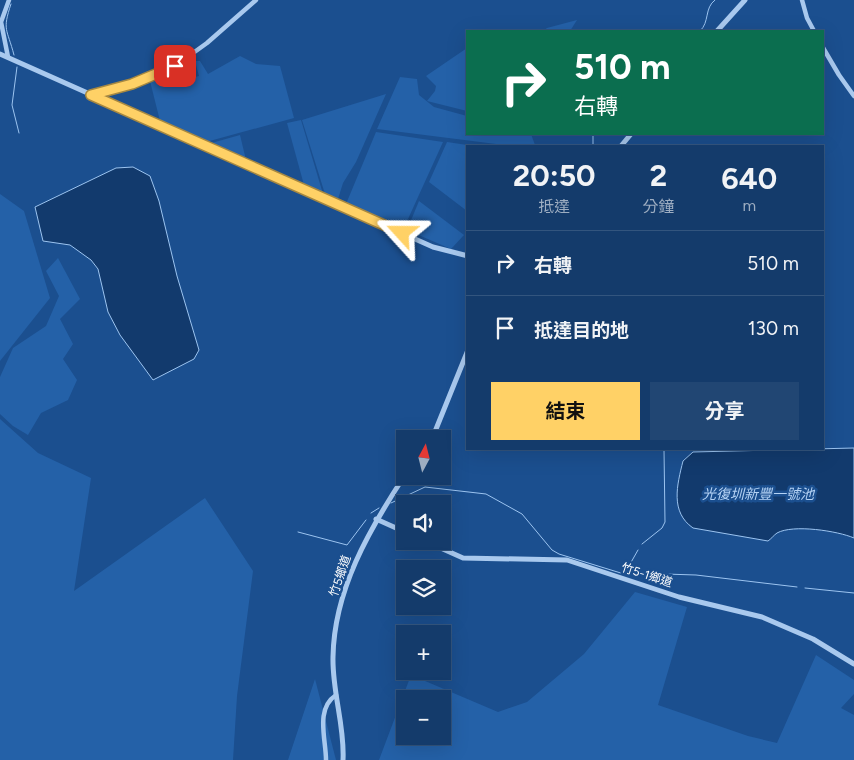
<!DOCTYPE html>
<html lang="zh-TW">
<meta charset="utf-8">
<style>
:root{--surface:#143b6b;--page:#214673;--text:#f1f3f6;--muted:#9dadc1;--line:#33557e;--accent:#ffd166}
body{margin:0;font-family:Figtree,"Noto Sans TC",sans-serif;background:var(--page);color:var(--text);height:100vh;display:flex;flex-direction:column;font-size:19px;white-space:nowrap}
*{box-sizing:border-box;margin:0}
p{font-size:16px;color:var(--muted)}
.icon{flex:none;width:28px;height:28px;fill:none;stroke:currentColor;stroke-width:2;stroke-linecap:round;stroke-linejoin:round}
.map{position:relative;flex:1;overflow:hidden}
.panel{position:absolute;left:466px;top:145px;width:358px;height:305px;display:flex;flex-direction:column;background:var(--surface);border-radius:0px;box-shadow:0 5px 20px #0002,0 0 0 1px var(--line)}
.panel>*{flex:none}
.banner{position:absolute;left:466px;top:30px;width:358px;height:105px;border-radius:0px;box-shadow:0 5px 20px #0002,0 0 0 1px var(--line);background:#0b6e4f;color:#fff;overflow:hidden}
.needle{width:32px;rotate:7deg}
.tools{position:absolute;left:396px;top:430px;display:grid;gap:10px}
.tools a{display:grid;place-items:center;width:55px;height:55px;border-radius:0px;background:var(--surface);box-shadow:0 5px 20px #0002,0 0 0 1px var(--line);font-size:25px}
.pin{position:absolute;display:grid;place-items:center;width:42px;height:42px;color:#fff;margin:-21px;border-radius:10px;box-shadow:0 2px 8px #0006}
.me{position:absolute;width:55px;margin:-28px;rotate:294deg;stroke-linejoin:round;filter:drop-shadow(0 0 4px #0008)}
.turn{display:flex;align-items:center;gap:18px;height:105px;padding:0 25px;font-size:22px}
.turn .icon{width:65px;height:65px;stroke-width:2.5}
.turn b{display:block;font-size:35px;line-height:42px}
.eta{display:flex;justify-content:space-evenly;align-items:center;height:85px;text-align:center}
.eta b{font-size:30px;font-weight:700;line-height:35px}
.button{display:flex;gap:10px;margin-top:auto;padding:10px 25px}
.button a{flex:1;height:58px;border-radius:0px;background:var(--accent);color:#111;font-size:20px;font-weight:700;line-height:58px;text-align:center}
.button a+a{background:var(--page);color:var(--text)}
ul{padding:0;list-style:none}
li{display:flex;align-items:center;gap:15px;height:65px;padding:0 25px;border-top:1px solid var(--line)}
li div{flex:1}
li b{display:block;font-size:19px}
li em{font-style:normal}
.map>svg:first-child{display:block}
.green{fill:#2461a8;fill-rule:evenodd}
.water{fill:#123a6d;stroke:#9cc4f0}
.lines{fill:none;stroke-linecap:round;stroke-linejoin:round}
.stream{stroke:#9cc4f0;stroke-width:1}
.minor{stroke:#a9c9ee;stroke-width:4.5}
.tertiary{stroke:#a9c9ee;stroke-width:5}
.route-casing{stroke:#a68842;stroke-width:12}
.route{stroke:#ffd166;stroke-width:9}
.labels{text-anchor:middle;stroke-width:5;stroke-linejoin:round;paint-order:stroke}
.street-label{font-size:12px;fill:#fff;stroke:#1b4f8f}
.water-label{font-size:14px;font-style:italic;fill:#b5d3f5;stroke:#1b4f8f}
</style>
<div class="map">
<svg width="854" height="760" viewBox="0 0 854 760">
<rect width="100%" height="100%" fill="#1b4f8f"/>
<!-- green -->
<g class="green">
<polygon points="577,20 570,31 543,31 547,28"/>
<polygon points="467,48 467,111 427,101 435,91 436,86 426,76"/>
<polygon points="240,56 256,64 280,66 294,118 206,142 160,121 150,81 183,64 187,79 199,76 195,61 200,61 208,74"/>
<polygon points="400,77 417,79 419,95 434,107 467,116 468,134 531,134 535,145 513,146 377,129"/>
<polygon points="386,94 356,162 343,183 338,199 325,194 302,120"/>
<polygon points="301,120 323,194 304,185 287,123"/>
<polygon points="376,132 443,142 403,230 346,204"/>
<polygon points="240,135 246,160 208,144"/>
<polygon points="447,142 474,146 468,146 467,211 429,182"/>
<polygon points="0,194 24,211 50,298 0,361"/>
<polygon points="419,201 464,235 451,249 407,230"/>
<polygon points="58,258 80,299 60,319 73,344 63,359 77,380 68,400 41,413 28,435 13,426 0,414 0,377 13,348 46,326 59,296 46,271"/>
<polygon points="0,419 38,453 91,478 74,591 205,498 253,571 237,696 233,760 0,760"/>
<path d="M635 592 687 607 658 705 748 736 777 743 816 655 854 680V694L841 708 854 715V760H379L411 675 498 712 527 702 584 654ZM405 699H442V736H405Z"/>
<polygon points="315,679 336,760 288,760"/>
</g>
<!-- water -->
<g class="water">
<polygon points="133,167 150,176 159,201 177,276 199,350 194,359 153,380 120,335 108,312 98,269 91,260 70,245 43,241 35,207 116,168"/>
<path d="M854 448V538C838 531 793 524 777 533 774 535 771 539 768 541L693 528C670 512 677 485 683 461L693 452Z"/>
</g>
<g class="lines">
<!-- stream -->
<g class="stream">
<path d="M11 4C2 31 7 28 14 55"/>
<path d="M700 31C710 22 704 8 715 0"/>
<polyline points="17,67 12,105 19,133"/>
<polyline points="593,134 593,146"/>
<polyline points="391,503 425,487 486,494 522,514 552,550 559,554 624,574"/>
<polyline points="371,513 379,508"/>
<polyline points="298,532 347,545 366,520"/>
<polyline points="642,544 662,528 665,522 664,449"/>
<polyline points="625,573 638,550"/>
<polyline points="633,573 696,575 797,587"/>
<polyline points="805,588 854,593"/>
</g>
<!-- minor -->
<g class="minor">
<polyline points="802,0 807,18 814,31"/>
<polyline points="822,46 839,75 854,96"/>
<polyline points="8,57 1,22 9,0"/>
<polyline points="91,95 132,84 175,66 207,43 256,0"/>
<path d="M326 760C326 739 315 709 336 695"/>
</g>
<!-- tertiary -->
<g class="tertiary">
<polyline points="717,31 745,0"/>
<polyline points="0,54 433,247 468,256"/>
<polyline points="621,146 631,134"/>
<polyline points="432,439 468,350"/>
<polyline points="376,519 405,532"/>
<polyline points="425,541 463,558 567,560 679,597 762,617 813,639 854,664"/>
<path d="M343 760C345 726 332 692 333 657 334 590 369 530 405 475"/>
</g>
</g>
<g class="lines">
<!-- route casing -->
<g class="route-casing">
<polyline id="route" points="175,66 132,84 91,95 402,233"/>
</g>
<!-- route -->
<use href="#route" class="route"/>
</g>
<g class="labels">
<!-- street labels -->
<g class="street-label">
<text transform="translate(647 575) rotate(18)" y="4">竹5-1鄉道</text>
<text transform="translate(340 576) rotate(-71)" y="4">竹5鄉道</text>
</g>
<!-- water labels -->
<g class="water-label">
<text x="758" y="499">光復圳新豐一號池</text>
</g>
</g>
</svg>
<div class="tools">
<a><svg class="needle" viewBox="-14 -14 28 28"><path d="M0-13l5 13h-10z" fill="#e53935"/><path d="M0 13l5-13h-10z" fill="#9dadc1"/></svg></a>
<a><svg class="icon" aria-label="sound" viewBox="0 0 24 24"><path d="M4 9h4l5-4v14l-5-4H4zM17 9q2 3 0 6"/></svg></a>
<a><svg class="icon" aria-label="layers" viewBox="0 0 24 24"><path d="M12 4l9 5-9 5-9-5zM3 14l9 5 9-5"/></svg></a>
<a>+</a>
<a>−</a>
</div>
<div class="pin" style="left:175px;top:66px;background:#d93025"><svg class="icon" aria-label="arrive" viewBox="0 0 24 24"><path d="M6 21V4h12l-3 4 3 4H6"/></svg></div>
<svg class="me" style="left:402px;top:233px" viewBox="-20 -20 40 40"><path d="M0-17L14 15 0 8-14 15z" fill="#ffd166" stroke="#fff" stroke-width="4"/></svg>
<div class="banner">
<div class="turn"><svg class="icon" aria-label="right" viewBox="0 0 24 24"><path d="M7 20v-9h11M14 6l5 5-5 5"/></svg><div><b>510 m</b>右轉</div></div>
</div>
<section class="panel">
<div class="eta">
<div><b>20:50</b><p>抵達</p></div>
<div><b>2</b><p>分鐘</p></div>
<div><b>640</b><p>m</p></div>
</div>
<ul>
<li><svg class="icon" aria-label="right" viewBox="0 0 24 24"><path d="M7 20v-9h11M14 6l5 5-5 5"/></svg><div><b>右轉</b></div><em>510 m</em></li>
<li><svg class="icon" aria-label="arrive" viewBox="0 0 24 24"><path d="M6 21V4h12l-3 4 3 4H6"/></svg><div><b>抵達目的地</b></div><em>130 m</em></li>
</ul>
<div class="button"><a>結束</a><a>分享</a></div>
</section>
</div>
